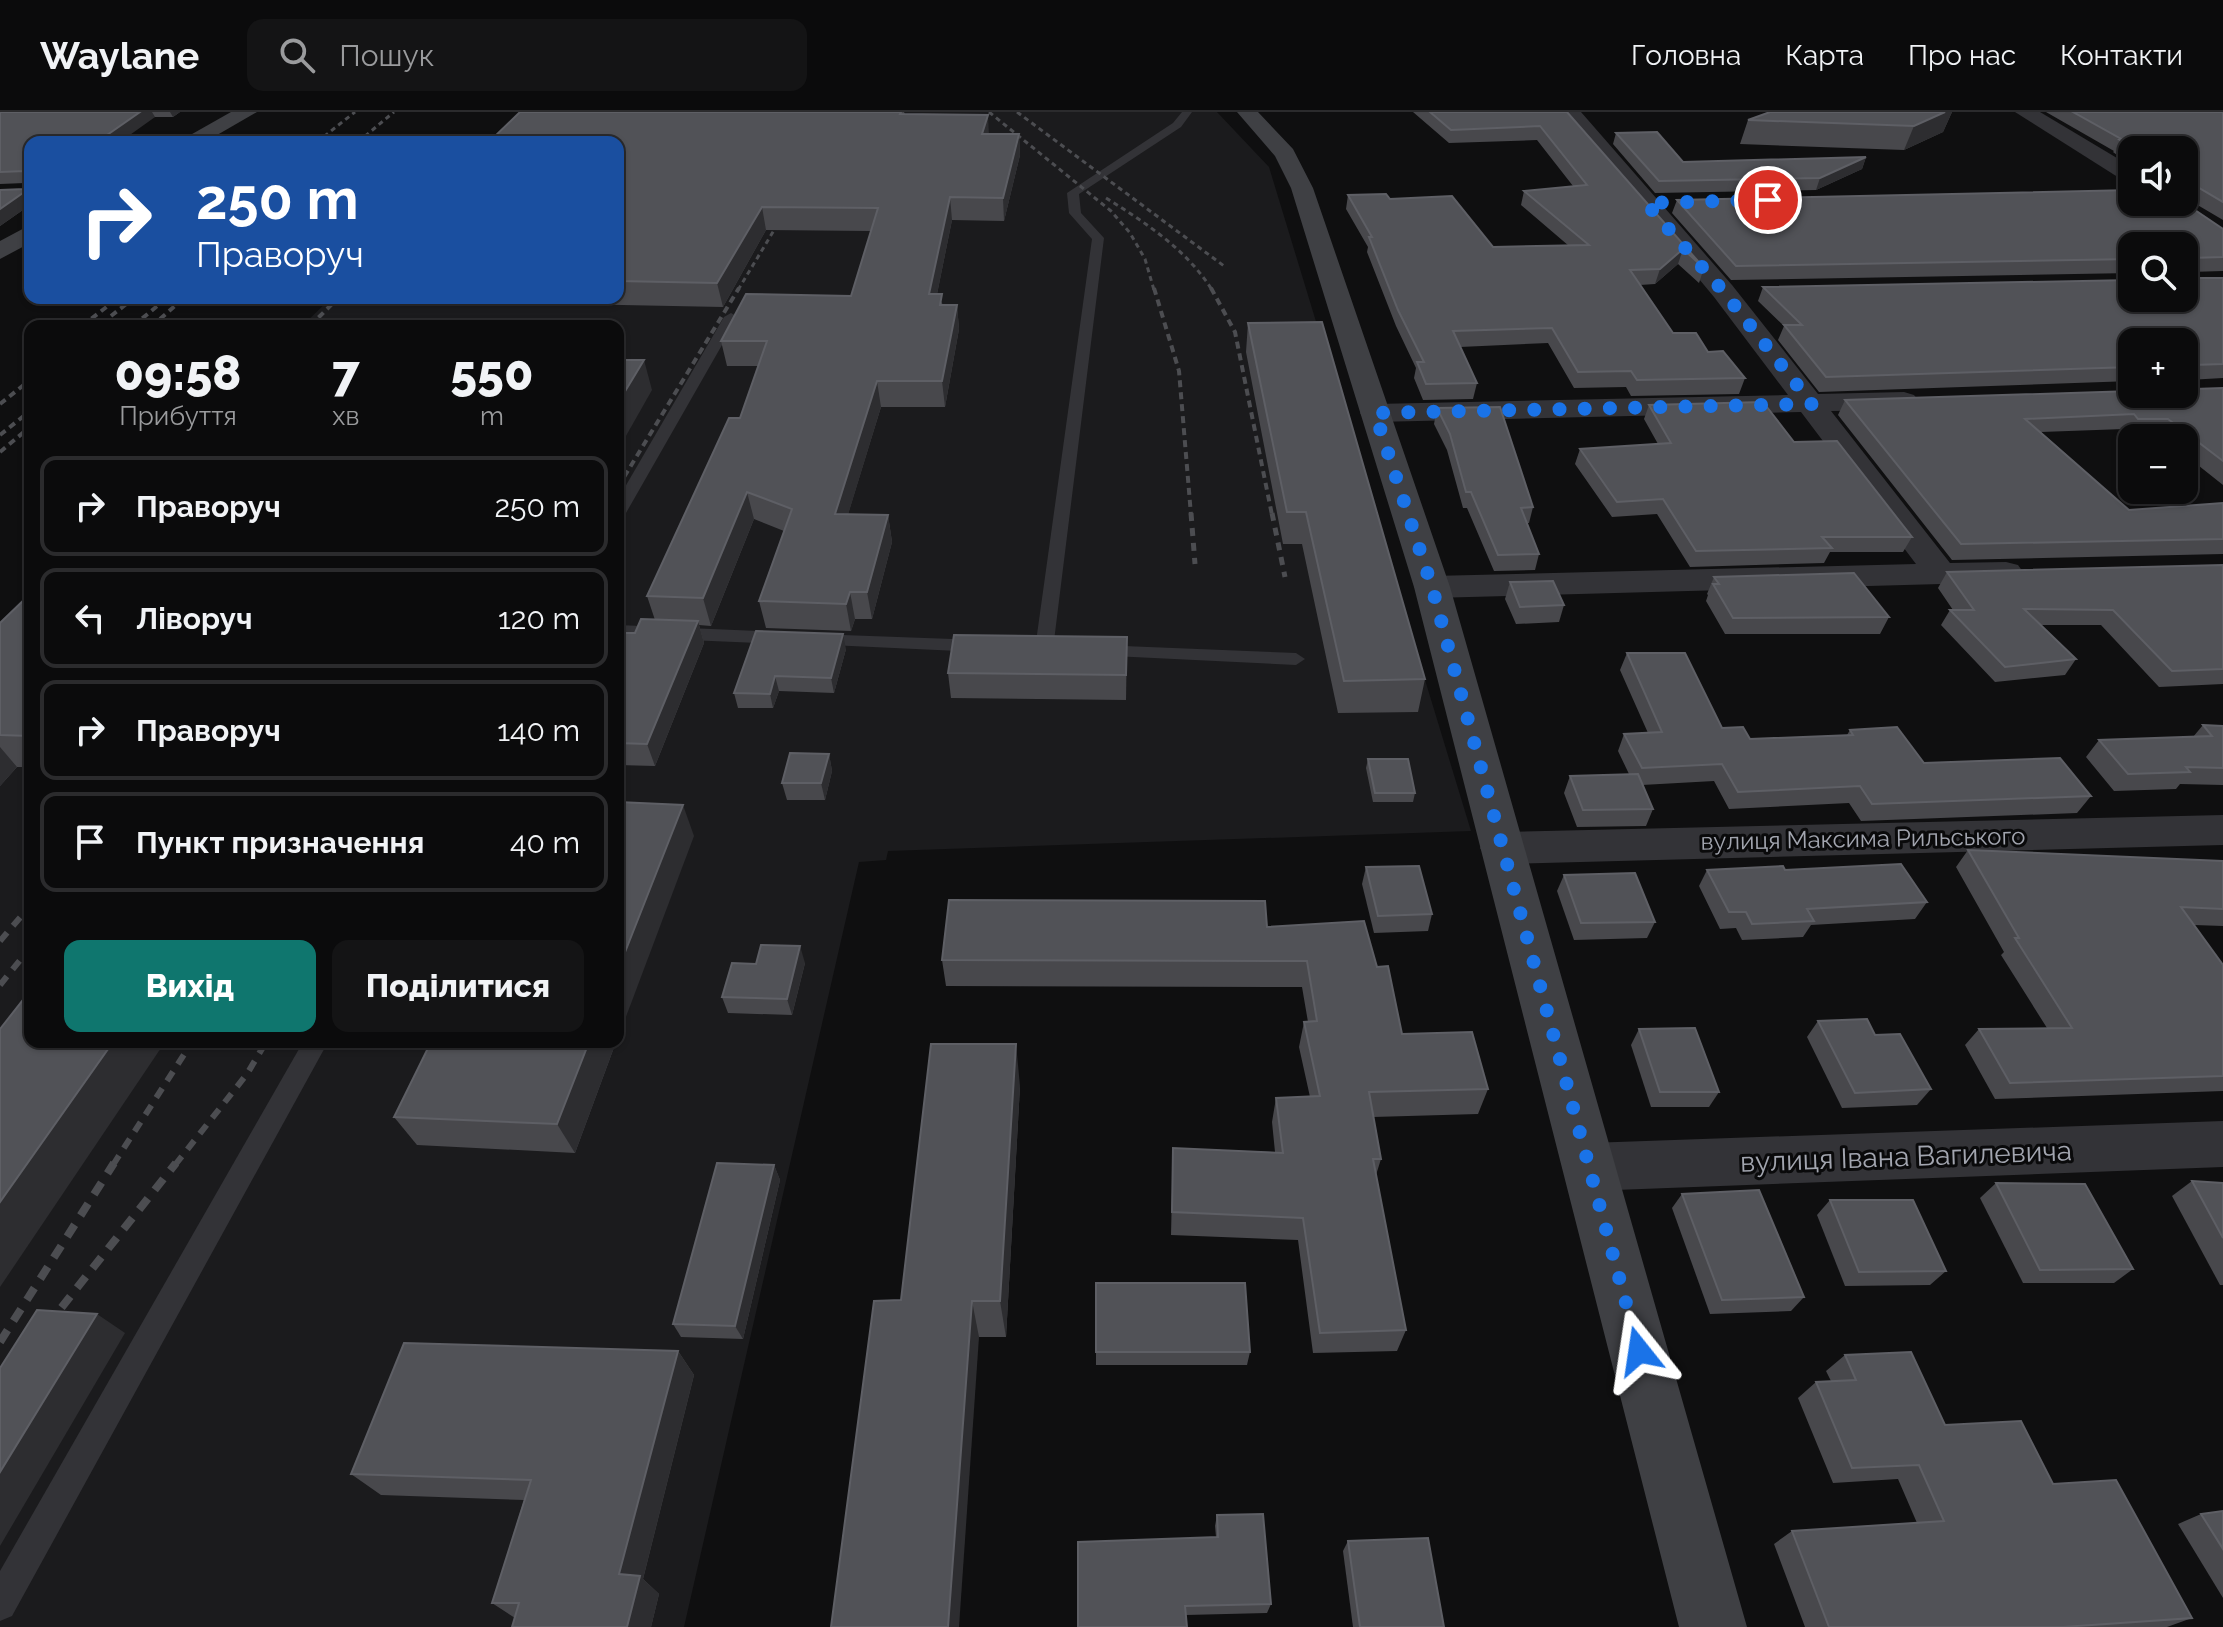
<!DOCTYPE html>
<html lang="uk">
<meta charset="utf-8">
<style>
:root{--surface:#0b0b0c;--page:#141415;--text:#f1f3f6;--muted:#9a9b9d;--line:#2b2b2d;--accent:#0f766e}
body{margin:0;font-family:Raleway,sans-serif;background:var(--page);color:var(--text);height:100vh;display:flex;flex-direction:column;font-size:30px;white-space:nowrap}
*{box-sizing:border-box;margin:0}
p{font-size:26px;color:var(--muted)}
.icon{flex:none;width:44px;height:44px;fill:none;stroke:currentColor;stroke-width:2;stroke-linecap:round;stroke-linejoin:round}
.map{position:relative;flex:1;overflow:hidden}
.drawer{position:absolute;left:24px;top:208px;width:600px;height:728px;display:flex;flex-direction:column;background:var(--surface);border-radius:16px;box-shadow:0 2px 6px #0004,0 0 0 2px var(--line)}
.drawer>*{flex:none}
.guide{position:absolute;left:24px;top:24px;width:600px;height:168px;border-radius:16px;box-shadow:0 2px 6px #0004,0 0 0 2px var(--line);background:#1a4fa0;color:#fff;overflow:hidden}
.tools{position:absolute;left:2118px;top:24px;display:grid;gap:16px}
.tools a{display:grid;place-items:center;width:80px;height:80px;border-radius:16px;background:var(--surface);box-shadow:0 2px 6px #0004,0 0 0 2px var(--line);font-size:40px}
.pin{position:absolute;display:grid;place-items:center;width:68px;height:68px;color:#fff;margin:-34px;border:4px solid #fff;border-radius:50%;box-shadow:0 2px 8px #0007}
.me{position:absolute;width:88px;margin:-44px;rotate:345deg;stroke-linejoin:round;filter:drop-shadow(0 0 6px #0008)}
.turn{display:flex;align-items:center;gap:28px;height:168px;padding:0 40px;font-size:36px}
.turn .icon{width:104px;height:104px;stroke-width:2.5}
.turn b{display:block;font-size:56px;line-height:68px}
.eta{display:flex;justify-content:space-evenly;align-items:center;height:136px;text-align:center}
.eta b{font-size:48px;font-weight:800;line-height:56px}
.button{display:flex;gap:16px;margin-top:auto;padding:16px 40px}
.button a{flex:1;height:92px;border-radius:16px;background:var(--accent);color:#fff;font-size:32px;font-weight:800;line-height:92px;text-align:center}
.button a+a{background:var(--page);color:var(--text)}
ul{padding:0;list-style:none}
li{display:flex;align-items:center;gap:24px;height:100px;margin:0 16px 12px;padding:0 24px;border:4px solid var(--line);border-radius:16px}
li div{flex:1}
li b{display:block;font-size:30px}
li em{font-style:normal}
header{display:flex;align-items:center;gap:48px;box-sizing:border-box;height:112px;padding:0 40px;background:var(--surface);border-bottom:2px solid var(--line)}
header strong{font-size:38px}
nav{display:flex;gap:44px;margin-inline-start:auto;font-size:28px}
.search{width:560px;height:72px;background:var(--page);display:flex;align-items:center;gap:20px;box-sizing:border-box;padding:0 28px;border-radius:16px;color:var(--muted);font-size:30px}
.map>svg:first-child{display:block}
.built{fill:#1b1b1d}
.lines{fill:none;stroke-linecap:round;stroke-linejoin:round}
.lane{fill:#333337;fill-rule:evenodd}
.street{fill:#333337;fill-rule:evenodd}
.secondary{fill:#3f4044;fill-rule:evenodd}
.rail-far4{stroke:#4c4d51;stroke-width:3;stroke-dasharray:5 4;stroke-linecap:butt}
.rail-far3{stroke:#4c4d51;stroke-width:4;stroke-dasharray:7 5;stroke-linecap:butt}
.rail-far2{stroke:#4c4d51;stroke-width:5;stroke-dasharray:8 7;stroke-linecap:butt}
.rail-far1{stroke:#4c4d51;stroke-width:6;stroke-dasharray:11 9;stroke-linecap:butt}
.rail{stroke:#4c4d51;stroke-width:8;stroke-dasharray:14 11;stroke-linecap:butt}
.wall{fill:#48484c}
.shaded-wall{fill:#2d2d30}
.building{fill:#515257;stroke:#5e5f65;stroke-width:2}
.route{stroke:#1a73e8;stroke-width:14;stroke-dasharray:0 25.2}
.labels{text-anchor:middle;stroke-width:6;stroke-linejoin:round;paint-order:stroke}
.street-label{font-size:24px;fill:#a2a5af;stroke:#0a0a0b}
.near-street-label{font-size:28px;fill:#a2a5af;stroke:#0a0a0b}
</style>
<header>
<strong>Waylane</strong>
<div class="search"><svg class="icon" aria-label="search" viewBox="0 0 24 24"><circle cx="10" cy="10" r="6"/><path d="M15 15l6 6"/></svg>Пошук</div>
<nav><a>Головна</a><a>Карта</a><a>Про нас</a><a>Контакти</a></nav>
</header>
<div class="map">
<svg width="2223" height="1515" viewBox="0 0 2223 1515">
<rect width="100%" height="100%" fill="#0f0f10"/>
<!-- built -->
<polygon class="built" points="521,0 1217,0 1269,55 1471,719 888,739 886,748 859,750 684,1515 0,1515 0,510 30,480 30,930 618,930 618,214 302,214 331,186 618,186 618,30"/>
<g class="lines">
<!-- lane -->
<g class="lane">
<polygon points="1182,0 1192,0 1181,15 1079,82 1081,101 1104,126 1053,537 1044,543 1037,541 1035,537 1092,127 1069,101 1067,81 1173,11"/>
<polygon points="731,201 738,205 626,401 618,406 618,387 724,205"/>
<polygon points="618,513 781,520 790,526 781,532 618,525"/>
<polygon points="815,522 980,528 989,534 980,540 808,532 806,528"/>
<polygon points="1099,533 1296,541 1305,547 1296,553 1092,543 1090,539"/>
<polygon points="303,930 328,930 12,1504 0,1509 0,1459"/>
</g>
<!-- street -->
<g class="street">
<polygon points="1560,0 1581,0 1732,173 1818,282 1904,280 1914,283 1919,289 1914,295 1904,298 1831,299 1950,451 2006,450 2018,453 2023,460 2018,467 1941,472 1432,486 1420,482 1414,475 1420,468 1432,464 1916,452 1801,300 1375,310 1364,307 1360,301 1364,295 1375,292 1788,283 1714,185"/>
<polygon points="2015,0 2040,0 2132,55 2132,71 2124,69"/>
<polygon points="2223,703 2223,733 1502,752 1487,747 1480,736 1487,725 1502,720"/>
<polygon points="2223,1009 2223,1055 1589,1079 1570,1072 1562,1055 1570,1038 1589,1031"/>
</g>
<!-- secondary -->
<g class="secondary">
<polygon points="231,0 257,0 205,30 178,30"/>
<polygon points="1237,0 1258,0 1293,37 1313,76 1450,475 1747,1515 1679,1515 1414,475 1291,76 1275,44"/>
<polygon points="30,113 30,131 0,147 0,129"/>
</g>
<!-- rail-far4 -->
<g class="rail-far4">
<polyline points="989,0 1111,99 1130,121 1145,147 1154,178"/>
<polyline points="1017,0 1224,154"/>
<polyline points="317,30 355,0"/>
<polyline points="358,30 394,0"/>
<path d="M1106 86C1146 111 1187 138 1212 178"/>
<polyline points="738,178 785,100"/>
</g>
<!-- rail-far3 -->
<g class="rail-far3">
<polyline points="1154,176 1179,259 1191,403"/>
<polyline points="1211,176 1235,220 1272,403"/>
<polyline points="111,204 134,186"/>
<polyline points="160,207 184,186"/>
<polyline points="82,214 118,186"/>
<polyline points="133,214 167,186"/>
<polyline points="310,214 338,186"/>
<polyline points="0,292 30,268"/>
<polyline points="0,323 30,299"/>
<polyline points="0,340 30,315"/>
<polyline points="618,375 739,176"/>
</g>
<!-- rail-far2 -->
<g class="rail-far2">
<polyline points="1191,401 1195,452"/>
<polyline points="1272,401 1285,465"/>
</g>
<!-- rail-far1 -->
<g class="rail-far1">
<polyline points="0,829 30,794"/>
<polyline points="0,873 30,836"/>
<polyline points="113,1053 192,930"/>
<polyline points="175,1053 247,962 266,930"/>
</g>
<!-- rail -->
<g class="rail">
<polyline points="46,1215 176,1051"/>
<polyline points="0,1230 114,1051"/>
</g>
</g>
<!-- wall -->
<g class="wall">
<polygon points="0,0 180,0 173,5 155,5 30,30 30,93 0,114 0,78 25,77 25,71 0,72"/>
<polygon points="520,0 904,0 905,2 989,22 1019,22 1020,43 1004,109 952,108 937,182 943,193 957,193 959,217 945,295 881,295 848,402 888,403 892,430 872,507 855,507 851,519 766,516 759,489 784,419 754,407 711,514 699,513 704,531 655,654 618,653 618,521 635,521 655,508 647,484 740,306 759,254 727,254 721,229 851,184 871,119 766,118 723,195 360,188 359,186 618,186 618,30"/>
<polygon points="1413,0 1567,0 1704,156 1699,171 1678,152 1655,172 1640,173 1673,221 1708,240 1745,266 1739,282 1631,284 1626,275 1574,276 1548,231 1460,235 1477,271 1473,287 1423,288 1414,266 1416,256 1396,214 1367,140 1368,135 1346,97 1348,83 1390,87 1493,135 1569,134 1521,93 1524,79 1573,74 1537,28 1449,31"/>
<polygon points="1770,0 1952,0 1943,20 1904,38 1740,32 1748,8"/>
<polygon points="2046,0 2223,0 2223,108 2184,85 2184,38 2132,38 2132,54 2113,40 2114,39"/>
<polygon points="1616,21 1683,50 1866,45 1862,57 1816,78 1655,81 1613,32"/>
<polygon points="1677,88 2223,117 2223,159 2190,160 2191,166 2223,166 2223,266 2188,268 2184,274 2194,277 2223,276 2223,373 2184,342 2184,326 2163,326 2158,322 2129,322 2124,317 2041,320 2129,398 2223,391 2223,442 1952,448 1838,303 1845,288 2184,282 2184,230 2132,230 2132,269 1819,280 1778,228 1784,214 1758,189 1763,175 2184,186 2132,134 2132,161 1731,168 1672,101"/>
<polygon points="1248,211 1425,567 1418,600 1338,601 1302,432 1283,432 1246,240"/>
<polygon points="1649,293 1794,330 1912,425 1903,440 1830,440 1824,451 1690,455 1657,402 1612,405 1575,352 1580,337 1658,332 1644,307"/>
<polygon points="1437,296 1533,395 1529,411 1527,411 1539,442 1535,458 1494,459 1467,396 1463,396 1447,338 1434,312"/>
<polygon points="2223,453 2223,572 2159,575 2101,513 2040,513 2076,547 2065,563 1995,570 1941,513 1950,498 1953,498 1938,476 1947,460"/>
<polygon points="1714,465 1889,505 1880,522 1725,522 1706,489 1708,483 1707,482"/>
<polygon points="1510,470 1564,493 1559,510 1516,512 1505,487"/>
<polygon points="30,482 30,655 17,655 0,674 0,511"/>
<polygon points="1127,525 1126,588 951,586 948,561"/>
<polygon points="846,537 834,581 779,579 773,596 738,596 734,581"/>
<polygon points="1627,541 1722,616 1750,627 1847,623 1850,618 1924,651 2091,684 2077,701 1861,709 1849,691 1729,697 1714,669 1642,673 1653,697 1646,714 1577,715 1564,681 1570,664 1629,662 1618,639 1624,622 1648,621 1620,558"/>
<polygon points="2203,613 2223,614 2223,673 2180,672 2176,677 2114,679 2086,645 2099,628 2193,625"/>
<polygon points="829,642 832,659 825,688 787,688 782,671"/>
<polygon points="1368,647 1415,681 1413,690 1373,690 1366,656"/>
<polygon points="1968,738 2223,749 2223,814 2194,813 2223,853 2223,979 1995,987 1965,933 1979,917 2047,916 2001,843 2004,840 1956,755"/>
<polygon points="1366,755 1432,802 1428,819 1374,821 1362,772"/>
<polygon points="1707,758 1785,758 1927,790 1915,807 1811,813 1803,825 1742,828 1736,816 1720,817 1699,774"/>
<polygon points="1564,763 1655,810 1647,826 1574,828 1557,779"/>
<polygon points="1267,815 1377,855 1402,922 1488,977 1478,1002 1373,1005 1381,1047 1376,1063 1406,1218 1397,1239 1313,1241 1298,1128 1171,1123 1173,1036 1275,1040 1272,1010 1276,986 1310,985 1299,935 1304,910 1308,910 1302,875 946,874 942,848"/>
<polygon points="805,851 792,903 728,901 722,885 756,852"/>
<polygon points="1818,909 1875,923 1931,977 1917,993 1842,996 1807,925"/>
<polygon points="1639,917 1719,980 1709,995 1651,995 1631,933"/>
<polygon points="431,930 616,930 575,1041 417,1033 394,1005"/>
<polygon points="1020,974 1006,1225 979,1225 901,1188"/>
<polygon points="774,1053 780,1068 743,1227 681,1225 673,1212"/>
<polygon points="2192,1069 2223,1071 2223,1173 2220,1173 2172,1084"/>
<polygon points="1996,1071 2133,1157 2114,1171 2023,1171 1980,1086"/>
<polygon points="1682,1082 1804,1185 1791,1199 1710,1202 1672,1096"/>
<polygon points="1830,1088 1946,1159 1930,1173 1845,1174 1817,1103"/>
<polygon points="1096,1171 1250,1240 1247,1253 1096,1253"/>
<polygon points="678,1239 694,1263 643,1467 659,1482 651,1515 512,1515 515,1506 492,1491 524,1388 381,1383 351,1362"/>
<polygon points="1845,1243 1945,1313 2053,1372 2192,1506 2167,1515 1805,1515 1774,1432 1792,1419 1917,1411 1898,1367 1833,1371 1798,1286 1816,1270 1831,1269 1826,1259"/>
<polygon points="2223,1399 2223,1486 2178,1412 2201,1402"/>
<polygon points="1217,1403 1271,1492 1267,1501 1186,1503 1078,1515 1216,1425 1215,1414"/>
<polygon points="1348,1429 1444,1515 1353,1515 1343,1439"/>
</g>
<!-- shaded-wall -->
<g class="shaded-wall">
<polygon points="140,0 152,0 155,5 120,30 97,30"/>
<polygon points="170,0 180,0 173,5"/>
<polygon points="1945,0 1952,0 1943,20 1904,38 1914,14"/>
<polygon points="988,3 989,24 982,22"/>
<polygon points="1019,22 1020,43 1004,109 1003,86"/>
<polygon points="1866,45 1862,57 1816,78 1820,66"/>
<polygon points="30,76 30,93 0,114 0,97"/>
<polygon points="950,85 952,108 932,207 929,182"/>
<polygon points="762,95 766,118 723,195 717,171"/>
<polygon points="1683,137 1678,152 1655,172 1660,157"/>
<polygon points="957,193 959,217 945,295 942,269"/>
<polygon points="644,248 652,278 618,338 618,291"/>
<polygon points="877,269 881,295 840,429 835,402"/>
<polygon points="747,380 754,407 711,514 703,486"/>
<polygon points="888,403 892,430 872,507 867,480"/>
<polygon points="850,480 855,507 851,519 846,492"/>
<polygon points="698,509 704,531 655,654 647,632"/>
<polygon points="843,522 846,537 834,581 831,566"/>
<polygon points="775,564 779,579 773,596 770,582"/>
<polygon points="0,635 17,655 0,674"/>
<polygon points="829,642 832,659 825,688 821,671"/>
<polygon points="683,693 694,724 618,926 618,858"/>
<polygon points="800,834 805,851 792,903 787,887"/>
<polygon points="113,930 165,930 0,1175 0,1090"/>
<polygon points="589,930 616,930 575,1041 557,1012"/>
<polygon points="1016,932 1020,974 1006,1225 1000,1189"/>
<polygon points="774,1053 780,1068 743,1227 735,1214"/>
<polygon points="972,1189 979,1225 959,1515 948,1515"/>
<polygon points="97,1202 125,1221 0,1434 0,1360"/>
<polygon points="678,1239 694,1263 643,1467 659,1482 651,1515 627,1515 619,1462"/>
</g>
<!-- building -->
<g class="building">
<polygon points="0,0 140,0 97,30 30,30 30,76 0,97 0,78 25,77 25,59 0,60"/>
<polygon points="520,0 901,0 900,2 988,3 982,22 1019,22 1003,86 950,85 929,182 942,182 940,193 957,193 942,269 877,269 835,402 888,403 867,480 850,480 846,492 759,489 792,397 747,380 703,486 647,484 729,306 740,306 767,229 721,229 746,182 851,184 878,96 762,95 717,171 618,169 618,30 489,30"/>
<polygon points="1430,0 1567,0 1704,156 1683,137 1660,157 1630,158 1673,221 1696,221 1708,240 1723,239 1745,266 1637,268 1631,259 1578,260 1552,216 1453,219 1477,271 1426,272 1417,250 1424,250 1398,198 1369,125 1372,125 1348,83 1386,82 1390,87 1452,84 1493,135 1589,133 1524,79 1587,73 1540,14 1451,18"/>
<polygon points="1770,0 1945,0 1914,14 1748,8"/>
<polygon points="2073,0 2223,0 2223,90 2184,67 2184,38 2134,38 2120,28 2123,28"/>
<polygon points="1657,20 1683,50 1866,45 1820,66 1659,69 1616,21"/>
<polygon points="2132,78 2132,90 2183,90 2223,117 2223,145 2190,146 2191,166 2223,166 2223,252 2193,253 2191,264 2184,265 2184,230 2132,230 2132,255 1826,265 1784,213 1802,213 1763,175 2132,168 2132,186 2184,186 2184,134 2132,134 2132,147 1736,154 1677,88"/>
<polygon points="1322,210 1425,567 1344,569 1306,400 1287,400 1248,211"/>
<polygon points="618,248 644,248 618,291"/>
<polygon points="2184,274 2194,277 2223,276 2223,349 2168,307 2138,307 2134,302 2025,307 2129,398 2223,391 2223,427 1961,432 1845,288 2132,279 2132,282 2184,282"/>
<polygon points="1763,290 1794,330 1837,329 1912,425 1822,425 1832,436 1696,439 1663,387 1617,390 1580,337 1671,331 1649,293"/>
<polygon points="1500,295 1533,395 1521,396 1539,442 1498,443 1471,380 1466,380 1450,322 1437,296"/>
<polygon points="2223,453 2223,557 2172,559 2113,498 2024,497 2076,547 2005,555 1950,498 1974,498 1947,460"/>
<polygon points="1854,461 1889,505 1733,506 1713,472 1719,472 1714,465"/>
<polygon points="1553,469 1564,493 1520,495 1510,470"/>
<polygon points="30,482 30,624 0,623 0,511"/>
<polygon points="641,507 698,509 647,632 618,631 618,521 635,521"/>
<polygon points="756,519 843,522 831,566 775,564 770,582 734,581"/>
<polygon points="954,523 1127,525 1126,563 948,561"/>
<polygon points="1627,541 1685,541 1722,616 1743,615 1750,627 1853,623 1850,618 1897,615 1924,651 2060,646 2091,684 1872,692 1860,674 1738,680 1722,652 1642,656 1624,622 1662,620"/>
<polygon points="2203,613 2223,614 2223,656 2186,655 2190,660 2128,662 2099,628 2212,624"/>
<polygon points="790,641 829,642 821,671 782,671"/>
<polygon points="1368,647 1408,647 1415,681 1375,681"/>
<polygon points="1638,662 1653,697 1583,698 1570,664"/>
<polygon points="618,690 683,693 618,858"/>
<polygon points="1968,738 2223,749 2223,797 2181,795 2223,853 2223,964 2010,971 1979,917 2072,916 2015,826 2019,826"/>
<polygon points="1901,752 1927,790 1807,797 1814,809 1752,812 1746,800 1729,800 1707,758 1783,754 1785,758"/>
<polygon points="1419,754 1432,802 1378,804 1366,755"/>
<polygon points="1635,761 1655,810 1581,811 1564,763"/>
<polygon points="949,788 1265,789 1267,815 1364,809 1377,855 1388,854 1402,922 1472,920 1488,977 1369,980 1381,1047 1373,1047 1406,1218 1320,1221 1303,1106 1172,1100 1173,1036 1283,1041 1276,986 1320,984 1304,910 1317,909 1307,849 942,848"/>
<polygon points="761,833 800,834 787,887 722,885 732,851 756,852"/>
<polygon points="30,879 30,930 113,930 0,1090 0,917"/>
<polygon points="1867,907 1875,923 1900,922 1931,977 1855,981 1818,909"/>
<polygon points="1695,916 1719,980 1660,980 1639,917"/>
<polygon points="431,930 589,930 557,1012 394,1005"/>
<polygon points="931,932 1016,932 1000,1189 972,1189 948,1515 831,1515 874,1189 901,1188"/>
<polygon points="717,1051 774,1053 735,1214 673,1212"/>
<polygon points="2192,1069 2223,1071 2223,1126"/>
<polygon points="1996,1071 2085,1072 2133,1157 2040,1158"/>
<polygon points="1759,1078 1804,1185 1722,1188 1682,1082"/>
<polygon points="1830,1088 1913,1088 1946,1159 1859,1160"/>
<polygon points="1096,1171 1245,1171 1250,1240 1096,1240"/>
<polygon points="37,1198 97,1202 0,1360 0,1256"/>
<polygon points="404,1231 678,1239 619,1462 640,1464 627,1515 512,1515 519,1491 492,1491 531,1368 351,1362"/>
<polygon points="1911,1240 1945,1313 2021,1309 2053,1372 2116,1368 2192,1506 2063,1515 1829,1515 1792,1419 1944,1409 1919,1353 1852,1356 1816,1270 1856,1268 1845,1243"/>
<polygon points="2223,1399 2223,1437 2201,1402"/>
<polygon points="1263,1402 1271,1492 1185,1494 1187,1515 1078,1515 1078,1430 1218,1425 1217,1403"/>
<polygon points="1428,1426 1444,1515 1360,1515 1348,1429"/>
</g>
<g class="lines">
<!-- route -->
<polyline class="route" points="1639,1239 1432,475 1375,301 1812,292 1723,179 1646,91 1768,88"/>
</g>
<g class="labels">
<!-- street labels -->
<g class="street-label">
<text transform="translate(1863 727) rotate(-1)" y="8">вулиця Максима Рильського</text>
</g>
<!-- near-street labels -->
<g class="near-street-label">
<text transform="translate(1906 1044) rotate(-2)" y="10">вулиця Івана Вагилевича</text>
</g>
</g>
</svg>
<div class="tools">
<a><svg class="icon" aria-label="sound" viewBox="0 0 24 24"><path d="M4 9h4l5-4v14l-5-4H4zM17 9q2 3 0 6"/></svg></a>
<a><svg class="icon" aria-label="search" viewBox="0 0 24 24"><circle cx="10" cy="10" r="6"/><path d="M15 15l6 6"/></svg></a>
<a>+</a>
<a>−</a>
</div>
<div class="pin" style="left:1768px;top:88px;background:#d93025"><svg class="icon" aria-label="arrive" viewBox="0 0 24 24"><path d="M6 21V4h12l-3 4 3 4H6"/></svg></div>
<svg class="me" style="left:1639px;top:1239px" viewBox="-20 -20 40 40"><path d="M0-17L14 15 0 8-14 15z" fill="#1a73e8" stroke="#fff" stroke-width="4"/></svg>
<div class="guide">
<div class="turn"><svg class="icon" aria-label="right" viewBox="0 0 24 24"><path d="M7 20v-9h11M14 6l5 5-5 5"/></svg><div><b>250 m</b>Праворуч</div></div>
</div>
<section class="drawer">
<div class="eta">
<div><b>09:58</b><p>Прибуття</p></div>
<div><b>7</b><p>хв</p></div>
<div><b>550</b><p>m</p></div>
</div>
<ul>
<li><svg class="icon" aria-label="right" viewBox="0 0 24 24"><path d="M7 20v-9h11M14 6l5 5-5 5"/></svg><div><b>Праворуч</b></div><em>250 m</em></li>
<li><svg class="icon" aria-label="left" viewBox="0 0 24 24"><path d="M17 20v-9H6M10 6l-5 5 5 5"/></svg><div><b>Ліворуч</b></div><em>120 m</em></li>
<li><svg class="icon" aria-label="right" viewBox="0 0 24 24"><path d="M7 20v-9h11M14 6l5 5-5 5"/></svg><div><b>Праворуч</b></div><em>140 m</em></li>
<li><svg class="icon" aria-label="arrive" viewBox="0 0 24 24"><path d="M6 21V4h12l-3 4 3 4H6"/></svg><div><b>Пункт призначення</b></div><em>40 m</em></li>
</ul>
<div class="button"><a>Вихід</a><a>Поділитися</a></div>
</section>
</div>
